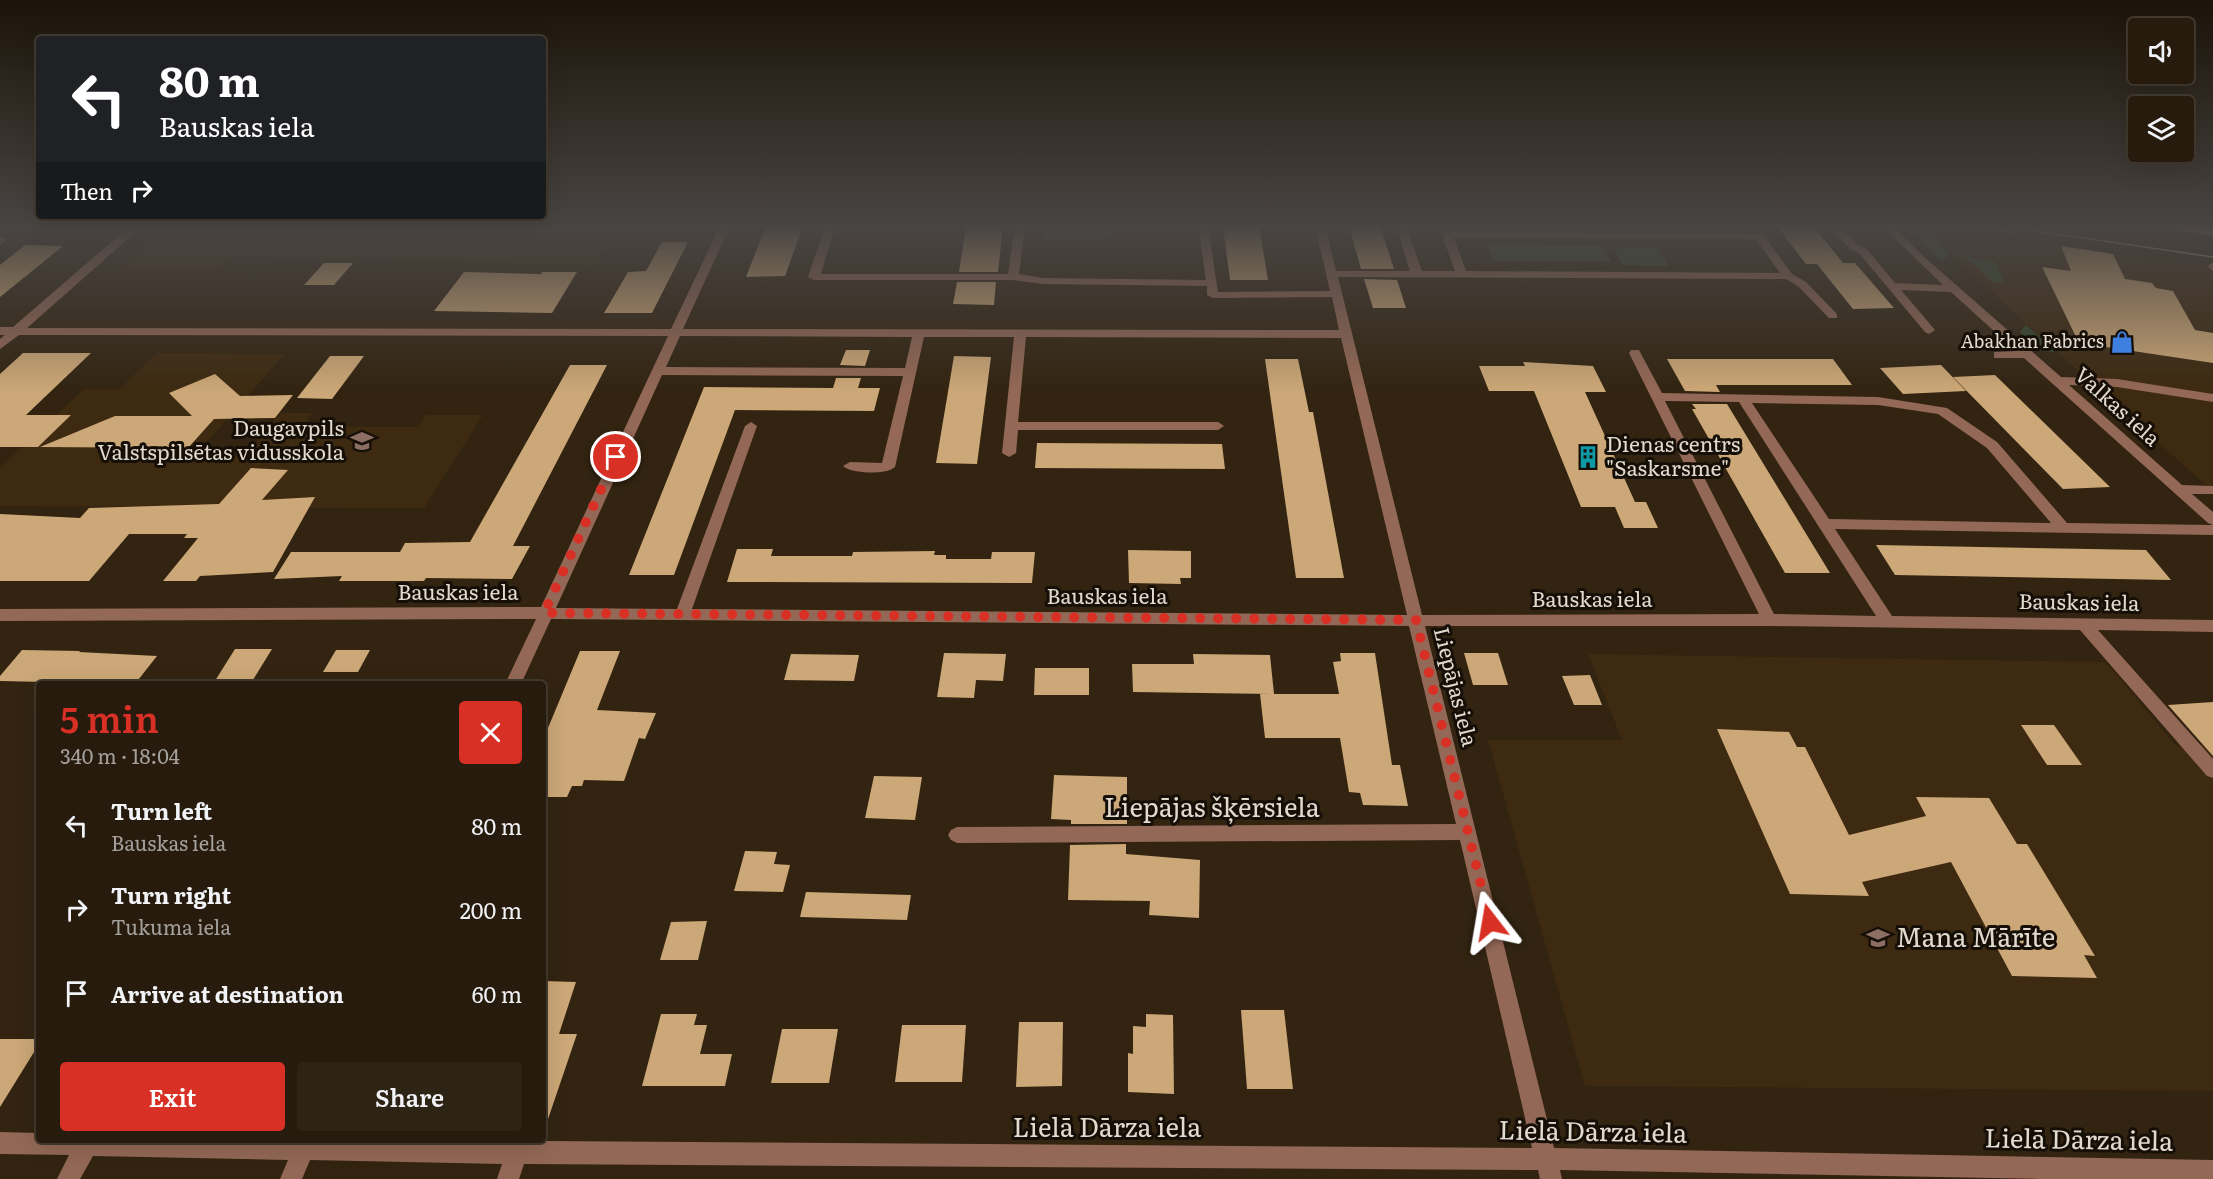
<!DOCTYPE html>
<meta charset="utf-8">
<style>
:root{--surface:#261b0d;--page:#2e2416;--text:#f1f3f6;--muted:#a4a19d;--line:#42392e;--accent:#d93025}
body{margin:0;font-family:Literata,serif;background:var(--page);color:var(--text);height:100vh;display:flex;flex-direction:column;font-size:22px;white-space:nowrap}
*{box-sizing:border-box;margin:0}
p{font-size:20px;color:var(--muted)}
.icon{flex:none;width:33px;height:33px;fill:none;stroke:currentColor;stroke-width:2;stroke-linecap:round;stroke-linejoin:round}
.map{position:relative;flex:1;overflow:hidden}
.sheet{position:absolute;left:36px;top:681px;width:510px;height:462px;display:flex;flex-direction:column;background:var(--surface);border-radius:6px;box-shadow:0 6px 24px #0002,0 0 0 2px var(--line)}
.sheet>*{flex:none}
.top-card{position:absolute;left:36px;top:36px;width:510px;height:183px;border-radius:6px;box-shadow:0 6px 24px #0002,0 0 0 2px var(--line);background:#202124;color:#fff;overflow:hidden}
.controls{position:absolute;left:2128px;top:18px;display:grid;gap:12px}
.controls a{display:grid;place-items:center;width:66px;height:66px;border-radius:6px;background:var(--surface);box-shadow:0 6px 24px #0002,0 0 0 2px var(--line);font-size:30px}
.pin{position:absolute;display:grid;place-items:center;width:51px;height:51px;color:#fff;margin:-26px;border:3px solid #fff;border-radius:50%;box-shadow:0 2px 6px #0007}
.me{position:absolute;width:66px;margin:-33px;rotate:346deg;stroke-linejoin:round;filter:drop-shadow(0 0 4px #0008)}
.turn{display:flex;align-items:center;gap:21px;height:126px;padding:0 24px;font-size:27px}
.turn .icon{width:78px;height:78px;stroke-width:2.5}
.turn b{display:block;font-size:42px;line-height:51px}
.then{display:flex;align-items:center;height:57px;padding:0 24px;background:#0003;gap:12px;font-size:22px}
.round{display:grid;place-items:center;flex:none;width:63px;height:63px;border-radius:6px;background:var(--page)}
.overview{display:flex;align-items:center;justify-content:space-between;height:102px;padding:0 24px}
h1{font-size:36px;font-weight:600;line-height:45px;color:var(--accent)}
.cta{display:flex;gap:12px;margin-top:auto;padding:12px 24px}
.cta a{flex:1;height:69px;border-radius:6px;background:var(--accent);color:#fff;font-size:24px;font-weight:600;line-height:69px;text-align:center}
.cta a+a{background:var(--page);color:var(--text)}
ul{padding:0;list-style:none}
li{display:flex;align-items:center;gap:18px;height:84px;padding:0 24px}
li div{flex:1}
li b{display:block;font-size:22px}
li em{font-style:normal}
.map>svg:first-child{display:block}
.built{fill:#3d2a11}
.green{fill:#33482b}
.building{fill:#cca777}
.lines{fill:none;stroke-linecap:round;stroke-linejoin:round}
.minor{fill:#936856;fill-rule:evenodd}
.major{fill:#f4ad90;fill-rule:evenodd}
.tram{stroke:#b4a99b;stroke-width:1.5}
.route{stroke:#d93025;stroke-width:10;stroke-dasharray:0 18}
.labels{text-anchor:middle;stroke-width:6;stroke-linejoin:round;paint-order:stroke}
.far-poi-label{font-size:18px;fill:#e3dace;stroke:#150f07;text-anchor:end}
.street-label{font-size:21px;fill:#e3dace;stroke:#150f07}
.poi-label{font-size:21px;fill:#e3dace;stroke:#150f07;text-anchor:end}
.near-street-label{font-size:26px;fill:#e3dace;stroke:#150f07}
.near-poi-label{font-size:26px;fill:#e3dace;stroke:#150f07;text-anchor:start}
</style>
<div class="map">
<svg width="2213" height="1179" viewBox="0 0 2213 1179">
<rect width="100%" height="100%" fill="#322411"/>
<!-- built -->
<g class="built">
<polygon points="170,226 694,226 690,233 616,233 598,265 234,256 216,271 120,271"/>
<polygon points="1921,226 2213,269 2213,491 2098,390"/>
<polygon points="157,353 285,354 195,455 246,456 281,413 312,413 302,427 417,427 426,415 483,415 424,508 0,506 0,468 84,389 119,389"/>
<polygon points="1588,654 2106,662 2176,746 2213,743 2213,1091 1585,1086 1488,740 1622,740"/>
</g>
<!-- green -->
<g class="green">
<polygon points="1044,226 1113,226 1114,233 1104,240 1043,239"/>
<polygon points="1909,227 1929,235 1949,253 1944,260 1940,260"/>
<polygon points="1487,245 1602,246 1611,262 1494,261"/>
<polygon points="1613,247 1657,247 1669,266 1623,265"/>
<polygon points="1964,256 1996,262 2004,282 1993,282"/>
<polygon points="2026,325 2053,349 2054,352 2041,351 2020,332"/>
</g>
<!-- building -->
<g class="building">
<polygon points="766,226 803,226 785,276 746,277"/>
<polygon points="966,226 1003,226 998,272 959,272"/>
<polygon points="1223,226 1259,226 1268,280 1230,280"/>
<polygon points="1349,226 1380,226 1394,269 1361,269"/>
<polygon points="1777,226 1813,226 1843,263 1855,263 1894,308 1853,309 1817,264 1806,264"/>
<polygon points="662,242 688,242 652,313 604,313 628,272 646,271"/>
<polygon points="25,245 63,246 0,297 0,265"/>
<polygon points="2061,246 2113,254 2125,279 2152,283 2156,288 2173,291 2195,330 2213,333 2213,363 2079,343 2042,267 2071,271"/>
<polygon points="324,263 353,263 334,285 304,285"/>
<polygon points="464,272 541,274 542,272 577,272 552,313 434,311"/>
<polygon points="1364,279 1397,280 1406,308 1373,308"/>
<polygon points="957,282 996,282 994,305 953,304"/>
<polygon points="846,350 870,350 865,366 840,365"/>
<polygon points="23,353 91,353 26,415 71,415 38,447 0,447 0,374"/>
<polygon points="330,356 364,356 332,399 297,398"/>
<polygon points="954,356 991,357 977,464 936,463"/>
<polygon points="1265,359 1298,359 1309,412 1313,412 1344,578 1296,578"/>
<polygon points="1667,359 1833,359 1852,385 1716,385 1720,392 1685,391"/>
<polygon points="1523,362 1593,366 1606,392 1585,392 1635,502 1646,502 1658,528 1624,528 1615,507 1581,507 1534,391 1489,391 1479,366 1525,366"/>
<polygon points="570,365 607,365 513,546 530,546 512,579 426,578 424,581 339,581 342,576 274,579 291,552 400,552 405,543 470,542"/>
<polygon points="1941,365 1966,391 1903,394 1880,368"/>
<polygon points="215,374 240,396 293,395 275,418 214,419 188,448 40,447 115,416 192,416 169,393"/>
<polygon points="1995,375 2110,487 2063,489 1953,377"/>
<polygon points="836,378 861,378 858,388 880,388 874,411 735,410 674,575 629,575 704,387 833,388"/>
<polygon points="1692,404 1727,404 1830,573 1785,573 1692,409 1696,409"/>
<polygon points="1037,443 1222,444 1225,469 1035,468"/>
<polygon points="251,468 288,470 262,500 315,497 273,572 200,576 196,581 163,581 198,538 184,538 187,534 129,534 89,581 0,581 0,514 80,518 89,508 219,504"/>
<polygon points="1876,545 2146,550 2171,580 1895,575"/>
<polygon points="737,549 773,549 771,556 852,556 853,552 935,551 934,555 946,555 946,559 991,559 992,552 1035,552 1032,583 727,582"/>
<polygon points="1128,550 1191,551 1191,578 1180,578 1181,584 1129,583"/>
<polygon points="235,649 272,649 251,683 213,684"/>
<polygon points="22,650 80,651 79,652 157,656 135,684 0,681 0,676"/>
<polygon points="336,650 370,650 358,672 323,672"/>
<polygon points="580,651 620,651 597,710 656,713 645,739 639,738 624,781 584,780 582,786 572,786 567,797 543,797 543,740"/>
<polygon points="944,653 1006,654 1003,681 976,680 974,698 937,697"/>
<polygon points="1340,653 1375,653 1392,765 1400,765 1408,806 1363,805 1360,793 1349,792 1340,738 1265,738 1260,694 1272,694 1133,692 1132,664 1194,664 1193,654 1270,655 1274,694 1339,694 1333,662 1341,661"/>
<polygon points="1464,653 1498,653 1508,685 1473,685"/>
<polygon points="791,654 859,655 854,681 784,680"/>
<polygon points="1035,668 1089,668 1089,695 1034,695"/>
<polygon points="1590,675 1602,705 1574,705 1562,676"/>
<polygon points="2213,702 2213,756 2168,705"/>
<polygon points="2021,725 2054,725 2082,765 2047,765"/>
<polygon points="1717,729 1789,732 1797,747 1805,747 1849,835 1926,816 1916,797 1989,798 2017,844 2027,844 2095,956 2084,955 2097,978 2012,976 1951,862 1862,882 1869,896 1790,894"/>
<polygon points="1054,775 1127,777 1127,824 1071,824 1071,820 1051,819"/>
<polygon points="874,776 922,777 915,820 865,818"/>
<polygon points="1126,844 1126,854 1200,860 1199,918 1149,915 1150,901 1068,900 1070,845"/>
<polygon points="745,851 777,852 774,864 790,865 783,892 734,891"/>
<polygon points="806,892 911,895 907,920 800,917"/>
<polygon points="707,921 698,960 660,960 671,922"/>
<polygon points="543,981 576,982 559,1034 577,1034 547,1122 543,1122"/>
<polygon points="1241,1010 1284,1010 1293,1089 1247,1089"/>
<polygon points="661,1014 697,1014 694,1025 707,1025 700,1054 732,1054 725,1086 642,1086"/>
<polygon points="1146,1014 1173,1015 1174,1094 1128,1092 1128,1053 1133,1054 1133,1026 1146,1027"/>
<polygon points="1019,1022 1063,1022 1062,1086 1016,1087"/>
<polygon points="902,1025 966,1025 962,1082 895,1082"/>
<polygon points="782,1029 838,1029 829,1083 771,1083"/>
<polygon points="0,1039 39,1039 39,1044 0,1107"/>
</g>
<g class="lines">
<!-- minor -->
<g class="minor">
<path d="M0 226H574L547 233 138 230 27 328 671 329 720 226H730L683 329 1339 330 1332 297 1213 298 1207 295V286L1043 284 1013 280H814L808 277 825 226H835L821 274H1008L1015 226H1025L1019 274 1043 278 1206 280 1198 226H1208L1218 292 1330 291 1315 226H1325L1336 271H1410L1396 226H1406L1422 271H1455L1442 235 1447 232 1763 234 1792 274 1806 282 1837 314V318H1829L1798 286 1786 279 1338 277 1422 615 1759 614 1629 353 1631 350H1639L1662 393 1878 397 1947 408 1997 442 2067 523 2213 525V535L1835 529 1892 616 2213 620V632L2098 630 2213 759V778L2207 776 2080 630 1769 626H1425L1554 1148 2213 1160V1179H2041L1560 1170 1562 1179H1540L1538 1170 524 1164 519 1179H497L502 1164 310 1160 302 1179H280L288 1160 93 1156 80 1179H57L69 1155 0 1154V1132L39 1133V1140H413L1532 1148 1460 840 957 843 951 840 948 835 951 830 957 827 1456 824 1409 626 551 619 521 684H505L536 619 0 621V609L541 607 668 336 19 335 0 349V339L5 335H0V327H13L123 232 0 231ZM1454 238 1756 239 1780 273 1466 271ZM680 336 912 337 905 368 666 367ZM924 337H1014L1002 453 1009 457 1016 453 1018 430H1218L1224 426 1218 422H1018L1026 337 1341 338 1407 615 692 609 757 426 751 422 745 426 677 609 556 608 662 375 903 376 882 463 850 462 843 466C851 474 887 475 895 467ZM1665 401 1739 402 1876 616 1774 614ZM1752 403 1878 405 1938 414 1987 448 2051 523 1829 519Z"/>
<polygon points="1829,226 1840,226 1858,245 1867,249 1895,283 1943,285 1882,226 1893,226 1922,255 2061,377 2117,379 2213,394 2213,402 2117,387 2069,385 2182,485 2213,486 2213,494 2192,494 2213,512 2213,525 2208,523 2024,358 1994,358 1994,352 2016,351 1951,292 1901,290 1935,330 1929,334 1925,332 1859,253 1850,249"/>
<polygon points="0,237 7,240 0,245"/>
<polygon points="2212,263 2213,263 2213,271 2207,266"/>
</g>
<!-- major -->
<polygon class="major" points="2163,226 2213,229 2213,235 2168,229"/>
<!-- tram -->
<g class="tram">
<polyline points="1968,226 2010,232"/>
<polyline points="2001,226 2213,257"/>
</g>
</g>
<!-- sky -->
<linearGradient id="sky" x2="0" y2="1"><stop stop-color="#1c1409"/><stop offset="0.58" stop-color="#494543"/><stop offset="1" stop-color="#494543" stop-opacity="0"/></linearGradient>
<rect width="2213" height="391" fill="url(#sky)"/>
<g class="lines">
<!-- route -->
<polyline class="route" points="616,457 544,613 1416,620 1490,922"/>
</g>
<!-- icons -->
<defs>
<g id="shop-bare" transform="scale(1.8)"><path d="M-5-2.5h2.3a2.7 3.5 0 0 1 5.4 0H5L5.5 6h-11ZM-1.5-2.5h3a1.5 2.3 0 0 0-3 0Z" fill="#3f7fe0" stroke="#150f07" stroke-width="2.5" paint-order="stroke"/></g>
<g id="school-bare" transform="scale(1.8)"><path d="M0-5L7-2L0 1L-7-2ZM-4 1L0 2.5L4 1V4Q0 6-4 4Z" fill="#8d6e63" stroke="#150f07" stroke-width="2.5" paint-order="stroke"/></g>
<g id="building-bare" transform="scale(1.8)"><path d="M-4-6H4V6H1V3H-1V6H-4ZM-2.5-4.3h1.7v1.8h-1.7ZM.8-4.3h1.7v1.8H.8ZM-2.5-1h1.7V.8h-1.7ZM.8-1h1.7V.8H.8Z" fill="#0f9aa8" stroke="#150f07" stroke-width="2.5" paint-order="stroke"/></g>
</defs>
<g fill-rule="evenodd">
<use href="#shop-bare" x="2122" y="342"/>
<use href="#school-bare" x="362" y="441"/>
<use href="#building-bare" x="1588" y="457"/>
<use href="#school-bare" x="1878" y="938"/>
</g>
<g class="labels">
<!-- far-poi labels -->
<g class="far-poi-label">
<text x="2104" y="348">Abakhan Fabrics</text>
</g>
<!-- street labels -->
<g class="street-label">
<text transform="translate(2117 407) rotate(42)" y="7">Valkas iela</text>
<text x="458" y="600">Bauskas iela</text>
<text x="1107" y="604">Bauskas iela</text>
<text x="1592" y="607">Bauskas iela</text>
<text transform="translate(2079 603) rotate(1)" y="7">Bauskas iela</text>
<text transform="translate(1455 687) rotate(76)" y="7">Liepājas iela</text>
</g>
<!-- poi labels -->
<g class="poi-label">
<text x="344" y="436">Daugavpils<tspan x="344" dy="24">Valstspilsētas vidusskola</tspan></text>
<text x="1606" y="452" text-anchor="start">Dienas centrs<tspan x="1606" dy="24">"Saskarsme"</tspan></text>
</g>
<!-- near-street labels -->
<g class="near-street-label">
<text x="1212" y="817">Liepājas šķērsiela</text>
<text x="1107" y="1137">Lielā Dārza iela</text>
<text transform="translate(1593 1132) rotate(1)" y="9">Lielā Dārza iela</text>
<text transform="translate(2079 1140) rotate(1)" y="9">Lielā Dārza iela</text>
</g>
<!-- near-poi labels -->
<g class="near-poi-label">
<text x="1896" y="947">Mana Mārīte</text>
</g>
</g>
</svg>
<div class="controls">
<a><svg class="icon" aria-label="sound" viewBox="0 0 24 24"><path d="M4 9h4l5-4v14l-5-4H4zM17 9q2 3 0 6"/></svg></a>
<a><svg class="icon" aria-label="layers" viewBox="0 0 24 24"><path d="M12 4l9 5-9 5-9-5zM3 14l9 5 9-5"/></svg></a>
</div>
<div class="pin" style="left:616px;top:457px;background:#d93025"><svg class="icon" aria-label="arrive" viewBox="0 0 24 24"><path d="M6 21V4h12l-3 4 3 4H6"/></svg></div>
<svg class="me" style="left:1490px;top:922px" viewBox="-20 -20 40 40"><path d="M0-17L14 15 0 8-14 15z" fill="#d93025" stroke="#fff" stroke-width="4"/></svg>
<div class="top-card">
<div class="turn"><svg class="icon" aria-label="left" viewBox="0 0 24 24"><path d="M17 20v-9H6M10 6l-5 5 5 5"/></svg><div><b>80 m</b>Bauskas iela</div></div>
<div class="then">Then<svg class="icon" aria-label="right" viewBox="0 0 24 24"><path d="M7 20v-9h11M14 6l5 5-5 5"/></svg></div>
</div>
<section class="sheet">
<div class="overview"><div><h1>5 min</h1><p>340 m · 18:04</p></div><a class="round" style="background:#d93025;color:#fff"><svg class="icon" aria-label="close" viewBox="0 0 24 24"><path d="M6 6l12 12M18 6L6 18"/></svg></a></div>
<ul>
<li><svg class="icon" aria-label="left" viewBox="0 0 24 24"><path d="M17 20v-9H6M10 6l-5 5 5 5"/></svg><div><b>Turn left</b><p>Bauskas iela</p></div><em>80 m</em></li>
<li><svg class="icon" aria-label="right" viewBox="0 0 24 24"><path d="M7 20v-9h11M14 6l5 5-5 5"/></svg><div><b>Turn right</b><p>Tukuma iela</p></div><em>200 m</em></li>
<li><svg class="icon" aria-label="arrive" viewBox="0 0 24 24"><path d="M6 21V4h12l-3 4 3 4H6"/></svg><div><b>Arrive at destination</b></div><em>60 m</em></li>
</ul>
<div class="cta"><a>Exit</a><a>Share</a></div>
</section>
</div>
